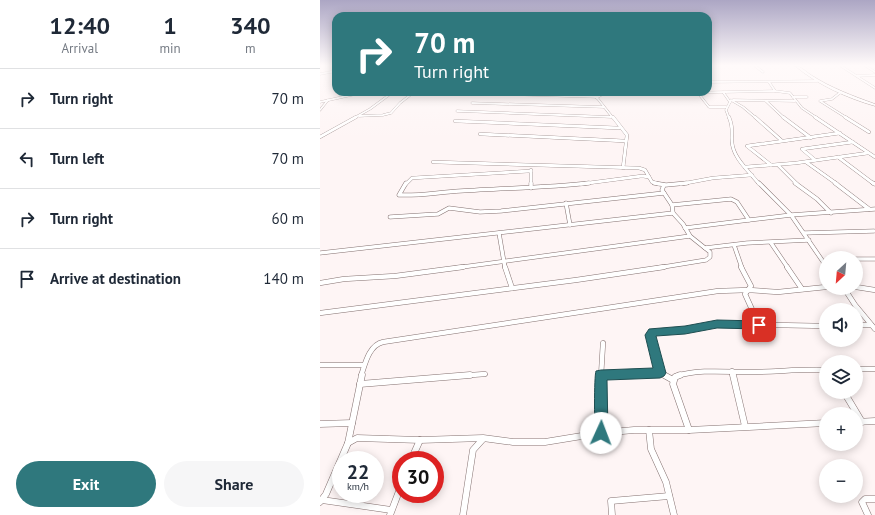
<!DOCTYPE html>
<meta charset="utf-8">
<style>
:root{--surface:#fff;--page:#f6f6f7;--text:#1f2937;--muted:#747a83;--line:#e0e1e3;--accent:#2f787d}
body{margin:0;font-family:"PT Sans",sans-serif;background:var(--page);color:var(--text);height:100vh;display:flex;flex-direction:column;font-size:15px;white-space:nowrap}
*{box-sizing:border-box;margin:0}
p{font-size:13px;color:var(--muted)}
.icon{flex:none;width:22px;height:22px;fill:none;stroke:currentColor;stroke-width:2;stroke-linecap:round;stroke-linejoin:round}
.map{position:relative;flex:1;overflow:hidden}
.side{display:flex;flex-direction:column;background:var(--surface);width:320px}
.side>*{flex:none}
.guide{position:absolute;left:12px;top:12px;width:380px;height:84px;border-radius:12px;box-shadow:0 2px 10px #0003;background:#2f787d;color:#fff;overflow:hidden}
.needle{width:26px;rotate:206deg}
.buttons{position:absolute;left:499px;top:251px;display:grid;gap:8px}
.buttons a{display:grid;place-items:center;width:44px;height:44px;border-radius:50%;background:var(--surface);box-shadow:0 2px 10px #0003;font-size:20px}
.speed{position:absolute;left:12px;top:451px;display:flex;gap:8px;font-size:20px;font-weight:700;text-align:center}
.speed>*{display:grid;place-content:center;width:52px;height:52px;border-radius:50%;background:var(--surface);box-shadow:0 2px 10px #0003;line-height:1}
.speed small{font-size:10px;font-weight:400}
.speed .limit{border:6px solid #d22;background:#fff;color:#111}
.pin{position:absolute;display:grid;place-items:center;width:34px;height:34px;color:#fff;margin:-17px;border-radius:8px;box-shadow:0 2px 6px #0006}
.me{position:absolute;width:44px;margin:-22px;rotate:2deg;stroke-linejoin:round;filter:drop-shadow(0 0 3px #0008)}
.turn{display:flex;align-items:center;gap:14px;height:84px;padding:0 16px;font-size:18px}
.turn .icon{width:52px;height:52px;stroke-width:2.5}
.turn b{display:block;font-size:28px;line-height:34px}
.eta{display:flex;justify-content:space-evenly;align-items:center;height:68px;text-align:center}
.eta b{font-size:24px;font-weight:600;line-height:28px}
.cta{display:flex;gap:8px;margin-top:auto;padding:8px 16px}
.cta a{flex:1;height:46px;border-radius:24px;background:var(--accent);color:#fff;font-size:16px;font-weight:600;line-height:46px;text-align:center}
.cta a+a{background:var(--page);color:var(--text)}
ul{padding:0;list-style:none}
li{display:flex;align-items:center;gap:12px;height:60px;padding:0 16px;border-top:1px solid var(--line)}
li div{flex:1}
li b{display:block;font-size:15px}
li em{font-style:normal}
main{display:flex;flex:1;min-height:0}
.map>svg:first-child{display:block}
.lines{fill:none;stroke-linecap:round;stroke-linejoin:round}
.street-far4-casing{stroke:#847170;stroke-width:2.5}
.street-far3-casing{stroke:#847170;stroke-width:3.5}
.street-far2-casing{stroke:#847170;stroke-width:4.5}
.street-far1-casing{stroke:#847170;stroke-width:5.5}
.street-casing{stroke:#847170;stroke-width:7}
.primary-casing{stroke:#847170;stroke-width:1}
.street-far4{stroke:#fff;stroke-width:2}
.street-far3{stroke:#fff;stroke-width:3}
.street-far2{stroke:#fff;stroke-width:3.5}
.street-far1{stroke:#fff;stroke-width:4.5}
.street{stroke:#fff;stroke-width:6}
.primary{fill:#fff;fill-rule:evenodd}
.route{fill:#2f787d;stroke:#1f4e51}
</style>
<main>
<section class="side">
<div class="eta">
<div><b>12:40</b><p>Arrival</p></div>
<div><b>1</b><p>min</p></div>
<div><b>340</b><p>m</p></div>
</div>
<ul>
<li><svg class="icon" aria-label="right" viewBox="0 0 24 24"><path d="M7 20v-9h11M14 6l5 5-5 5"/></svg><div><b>Turn right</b></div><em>70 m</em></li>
<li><svg class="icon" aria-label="left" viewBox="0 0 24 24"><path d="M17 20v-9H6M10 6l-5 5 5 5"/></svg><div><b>Turn left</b></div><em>70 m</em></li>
<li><svg class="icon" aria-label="right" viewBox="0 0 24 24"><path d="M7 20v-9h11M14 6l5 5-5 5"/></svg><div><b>Turn right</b></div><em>60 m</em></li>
<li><svg class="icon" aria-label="arrive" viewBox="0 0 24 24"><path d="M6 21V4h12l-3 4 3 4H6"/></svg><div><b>Arrive at destination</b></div><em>140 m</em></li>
</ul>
<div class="cta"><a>Exit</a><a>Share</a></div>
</section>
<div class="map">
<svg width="555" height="515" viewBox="0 0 555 515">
<rect width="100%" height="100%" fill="#fef5f5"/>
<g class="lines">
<!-- street-far4 casing -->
<g class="street-far4-casing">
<g id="street-far4">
<polyline points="435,66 443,72"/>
<polyline points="521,66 555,88"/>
<polyline points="546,66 555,72"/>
<polyline points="0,74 16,71"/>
<polyline points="537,76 555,75"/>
<polyline points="388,82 497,81"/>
<polyline points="449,82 455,91 470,93 482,108 497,118"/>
<polyline points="269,92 278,99 293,118"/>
<polyline points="403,92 410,102 406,110 409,118"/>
<polyline points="521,92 512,99 500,101 527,118"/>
<polyline points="149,93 278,97 286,92"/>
<polyline points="353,93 455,91"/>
<polyline points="378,93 389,107 406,107"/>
<polyline points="473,97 487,97"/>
<polyline points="413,100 475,101"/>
<polyline points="446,101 464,118"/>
<polyline points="0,102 45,92"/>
<polyline points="410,102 411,100 423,107 436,118"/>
<polyline points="152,103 284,107"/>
<polyline points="0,110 8,100"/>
<polyline points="137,111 291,117"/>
<polyline points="39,116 63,115 71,113 80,103 94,92"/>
<polyline points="34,118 50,109 73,92"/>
</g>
</g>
<!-- street-far3 casing -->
<g class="street-far3-casing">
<g id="street-far3">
<polyline points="293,117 307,135 303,168"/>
<path d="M409 117C414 130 411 130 412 142 413 158 429 171 439 184"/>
<polyline points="435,117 461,140"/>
<polyline points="463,117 491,138"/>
<polyline points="495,117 555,157"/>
<polyline points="525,117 549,132"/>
<polyline points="135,121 299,128"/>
<polyline points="160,134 306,141"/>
<polyline points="0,137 36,117"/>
<polyline points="518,157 554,184"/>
<polyline points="495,160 482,149 533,142"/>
<polyline points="113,162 319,168 325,170 332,182 339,184"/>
<polyline points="486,162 517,184"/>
<polyline points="451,165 427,146 520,133"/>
<polyline points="458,165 477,184"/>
<polyline points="425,167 476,163 548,153"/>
<polyline points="211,170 211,184"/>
<polyline points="86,184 92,178 211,171"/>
<polyline points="261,184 322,176 329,177"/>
<polyline points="361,184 393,178 432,175"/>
</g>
</g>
<!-- street-far2 casing -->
<g class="street-far2-casing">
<g id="street-far2">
<path d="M86 183 79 195C100 196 120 192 140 191 183 188 226 188 269 183"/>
<polyline points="211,183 211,188"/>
<polyline points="334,183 346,185 367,183"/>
<polyline points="439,183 471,215 506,266"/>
<polyline points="475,183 497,199 511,213"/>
<polyline points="515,183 549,209"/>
<polyline points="553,183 555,184"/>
<polyline points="344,185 342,190 352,205 411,199 417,202 429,220 471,215 555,209"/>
<polyline points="246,203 250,225"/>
<polyline points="352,205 353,213 363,224 370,236 385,248 427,243 489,240"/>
<polyline points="70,217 118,214 129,208 160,212 181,211 344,193"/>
<polyline points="365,228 429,220"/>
<polyline points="179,233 185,268"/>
<polyline points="484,233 554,231"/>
<polyline points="451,243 468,268"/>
<polyline points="414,245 422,268"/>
<polyline points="0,253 353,213"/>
<polyline points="536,259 555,259"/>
<polyline points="135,268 370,236"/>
<polyline points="337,268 386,260 390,257 390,252 385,248"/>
</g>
</g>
<!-- street-far1 casing -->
<g class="street-far1-casing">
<g id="street-far1">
<polyline points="185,267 192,288"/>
<polyline points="421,267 431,286 425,294 439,325"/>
<polyline points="467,267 482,289"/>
<polyline points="0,283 24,279 75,276 143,267"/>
<polyline points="536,287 555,290"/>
<polyline points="524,288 535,305 555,329"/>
<polyline points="0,313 256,280 344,267"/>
<polyline points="536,325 551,325"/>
<polyline points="0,365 44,365"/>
<polyline points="536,369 555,369"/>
<polyline points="412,371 413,376"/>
<polyline points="340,373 330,335 333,332 365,330 397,324 506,326"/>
<polyline points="281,375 340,373 346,376"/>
<path d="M41 376C45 364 49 345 63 342L398 291 429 290 458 292 506 287"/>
<polyline points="138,376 165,374"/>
<polyline points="281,376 283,343"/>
<path d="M357 376C380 369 405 372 428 372 454 372 480 369 506 370"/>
</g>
</g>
<!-- street casing -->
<g class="street-casing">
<g id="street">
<polyline points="344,375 353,380"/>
<polyline points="360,375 355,377 353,384 369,430"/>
<polyline points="413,375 425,426"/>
<polyline points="40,384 150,375"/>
<polyline points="524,392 542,422"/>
<polyline points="536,422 555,421"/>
<polyline points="0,424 32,423"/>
<polyline points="329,430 331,449 346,482 354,515"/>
<polyline points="281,433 281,375"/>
<polyline points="28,443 42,375"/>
<polyline points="91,460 100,440"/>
<polyline points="2,500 71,510"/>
<polyline points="0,502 6,494 28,443 37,438 100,440 163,438 193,442 225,442 280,433 314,430 369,430 506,423"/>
<polyline points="70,515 81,486"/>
<polyline points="143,515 153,450 163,439"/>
<polyline points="292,515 291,501 349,496"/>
<polyline points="548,515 542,502 545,499 555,499"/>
</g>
</g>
<!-- primary casing -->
<g class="primary-casing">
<path id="primary" d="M475 66C481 66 486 72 491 75 511 88 533 96 555 104V106C527 98 498 85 475 66Z"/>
</g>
<!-- street-far4 -->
<use href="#street-far4" class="street-far4"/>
<!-- street-far3 -->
<use href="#street-far3" class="street-far3"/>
<!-- street-far2 -->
<use href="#street-far2" class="street-far2"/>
<!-- street-far1 -->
<use href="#street-far1" class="street-far1"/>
<!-- street -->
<use href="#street" class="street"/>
<!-- primary -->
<use href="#primary" class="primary"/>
</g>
<!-- sky -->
<linearGradient id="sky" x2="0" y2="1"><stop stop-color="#aca6c4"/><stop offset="0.47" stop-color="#fffafa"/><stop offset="1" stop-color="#fffafa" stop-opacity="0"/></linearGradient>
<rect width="555" height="139" fill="url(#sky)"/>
<!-- route -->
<path class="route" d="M397 320 439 321 443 323 444 325 443 328 439 329 397 328 365 334 336 336 346 373 344 376 340 378 287 380 288 433 286 437 281 439 276 437C274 432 274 376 276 371L281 370 333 368 325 335 329 329 365 326Z"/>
</svg>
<div class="buttons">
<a><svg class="needle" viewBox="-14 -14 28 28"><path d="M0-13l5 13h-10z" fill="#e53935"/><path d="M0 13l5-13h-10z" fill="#747a83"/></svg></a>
<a><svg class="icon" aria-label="sound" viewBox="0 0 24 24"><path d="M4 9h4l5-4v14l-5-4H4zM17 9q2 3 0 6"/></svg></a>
<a><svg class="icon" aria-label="layers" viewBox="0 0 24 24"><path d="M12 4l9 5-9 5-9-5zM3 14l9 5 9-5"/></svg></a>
<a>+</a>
<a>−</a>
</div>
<div class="speed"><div>22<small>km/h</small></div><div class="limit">30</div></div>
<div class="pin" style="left:439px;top:325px;background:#d93025"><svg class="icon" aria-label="arrive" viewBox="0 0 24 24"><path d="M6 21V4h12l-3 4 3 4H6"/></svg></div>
<svg class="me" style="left:281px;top:433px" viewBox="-20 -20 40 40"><circle r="19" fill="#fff"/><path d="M0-13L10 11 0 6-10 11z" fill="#2f787d"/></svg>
<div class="guide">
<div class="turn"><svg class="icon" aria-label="right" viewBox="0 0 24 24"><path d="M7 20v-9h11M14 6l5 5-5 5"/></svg><div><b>70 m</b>Turn right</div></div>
</div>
</div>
</main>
